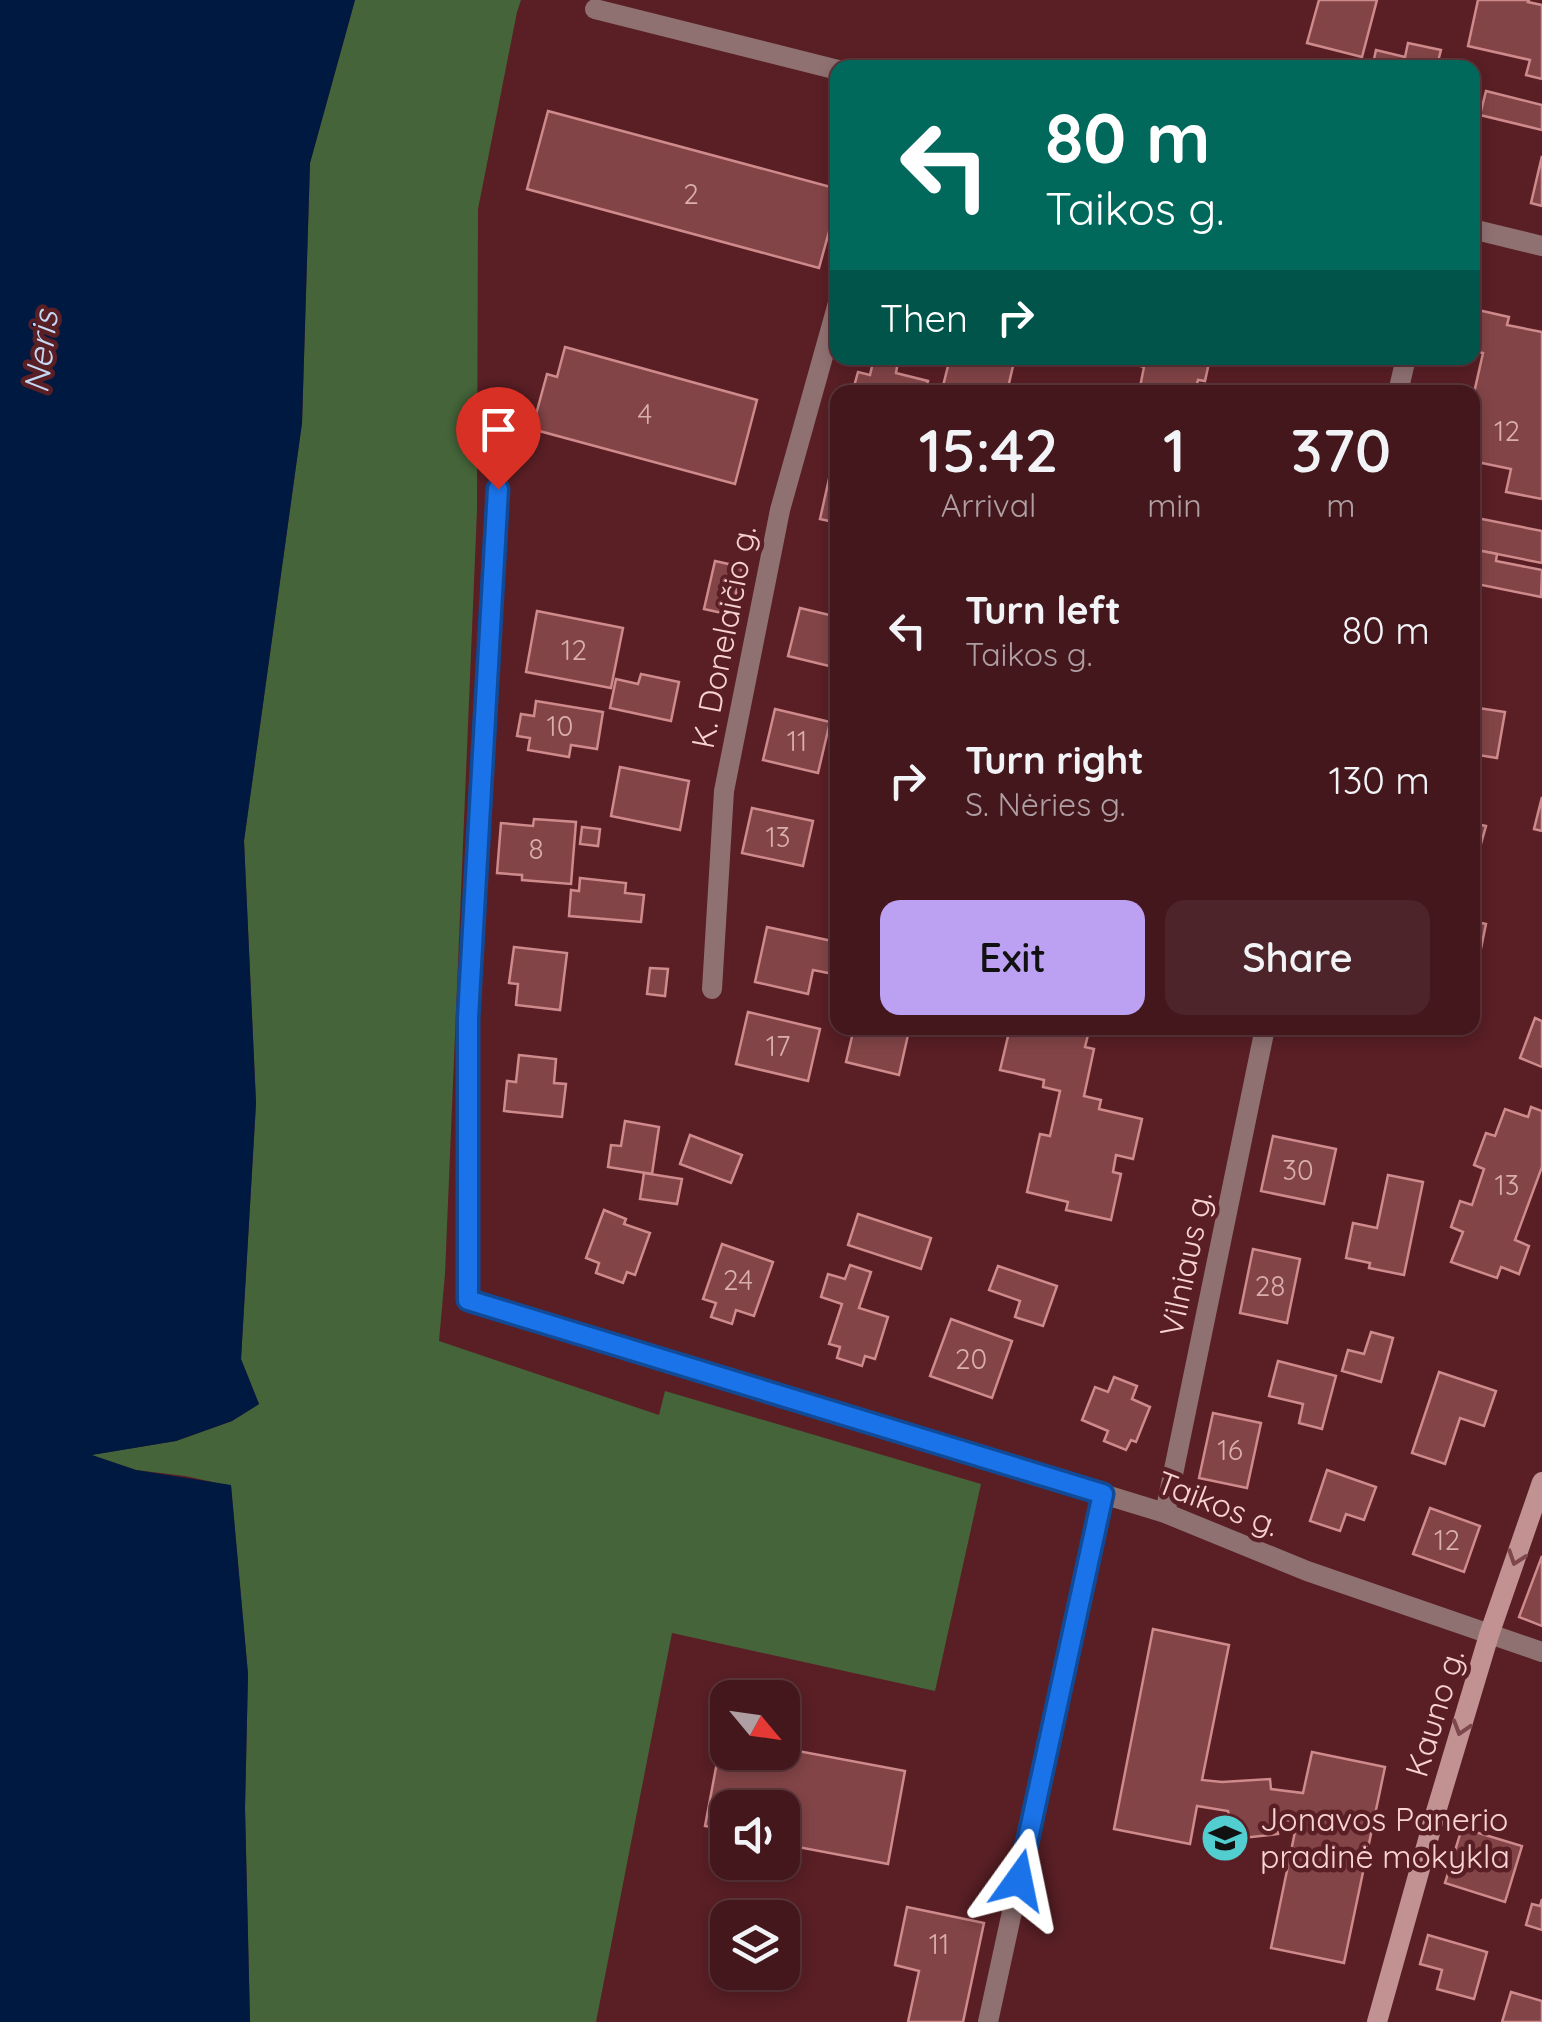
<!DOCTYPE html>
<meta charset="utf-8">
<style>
:root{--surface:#43171c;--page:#4d2429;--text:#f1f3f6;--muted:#af9fa3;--line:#5b363b;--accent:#bca0f2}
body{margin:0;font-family:Quicksand,sans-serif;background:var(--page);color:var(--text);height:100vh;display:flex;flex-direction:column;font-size:38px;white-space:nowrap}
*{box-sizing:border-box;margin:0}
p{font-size:32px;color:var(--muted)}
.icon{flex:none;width:55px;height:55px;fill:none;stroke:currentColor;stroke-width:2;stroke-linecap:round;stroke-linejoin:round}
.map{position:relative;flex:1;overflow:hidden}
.details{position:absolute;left:830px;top:385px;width:650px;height:650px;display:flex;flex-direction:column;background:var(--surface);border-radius:20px;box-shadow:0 5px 15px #0003,0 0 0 2px var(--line)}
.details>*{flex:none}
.hud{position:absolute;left:830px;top:60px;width:650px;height:305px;border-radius:20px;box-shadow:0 5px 15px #0003,0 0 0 2px var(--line);background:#00695c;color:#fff;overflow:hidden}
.needle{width:65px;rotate:119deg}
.tools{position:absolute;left:710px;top:1680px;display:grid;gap:20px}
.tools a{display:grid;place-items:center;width:90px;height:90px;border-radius:20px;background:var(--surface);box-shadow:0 5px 15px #0003,0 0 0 2px var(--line);font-size:50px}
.pin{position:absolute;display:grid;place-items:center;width:85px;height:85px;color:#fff;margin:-102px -42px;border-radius:50% 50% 50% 0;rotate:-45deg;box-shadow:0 0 10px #0007}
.pin .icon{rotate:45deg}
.me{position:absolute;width:110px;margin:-55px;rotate:12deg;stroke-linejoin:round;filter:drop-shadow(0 0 8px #0008)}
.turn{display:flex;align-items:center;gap:35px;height:210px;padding:0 50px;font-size:45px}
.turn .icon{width:130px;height:130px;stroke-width:2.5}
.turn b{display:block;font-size:70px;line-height:85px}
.then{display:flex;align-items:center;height:95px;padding:0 50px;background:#0003;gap:20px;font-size:38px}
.eta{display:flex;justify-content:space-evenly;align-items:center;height:170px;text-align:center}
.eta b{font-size:60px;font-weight:600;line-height:70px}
.cta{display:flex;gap:20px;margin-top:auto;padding:20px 50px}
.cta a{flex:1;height:115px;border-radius:20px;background:var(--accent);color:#111;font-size:40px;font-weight:600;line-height:115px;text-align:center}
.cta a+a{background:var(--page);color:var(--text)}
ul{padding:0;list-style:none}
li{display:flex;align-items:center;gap:30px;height:150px;padding:0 50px}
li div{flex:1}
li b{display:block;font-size:38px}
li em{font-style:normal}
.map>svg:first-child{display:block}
.green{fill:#45643a}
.water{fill:#001941}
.building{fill:#824447;stroke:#cf8a8c;stroke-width:2.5}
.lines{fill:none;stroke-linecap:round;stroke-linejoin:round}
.minor{stroke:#907172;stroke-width:20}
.secondary{stroke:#c29293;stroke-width:20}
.oneway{stroke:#7e474c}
.route-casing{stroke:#114b97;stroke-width:25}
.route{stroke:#1a73e8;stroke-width:18}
.labels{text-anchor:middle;stroke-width:9;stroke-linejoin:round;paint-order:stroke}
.number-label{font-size:28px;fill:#daaeaf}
.street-label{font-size:32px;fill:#f8d2d2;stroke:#591f25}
.poi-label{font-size:32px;fill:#f8d2d2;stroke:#591f25;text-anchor:start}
.water-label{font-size:35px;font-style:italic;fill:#c5d9f5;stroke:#591f25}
</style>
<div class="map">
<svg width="1542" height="2022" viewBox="0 0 1542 2022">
<rect width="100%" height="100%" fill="#591f25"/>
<!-- green -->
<polygon class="green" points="355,0 521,0 517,12 478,209 477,510 445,1274 439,1341 659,1415 665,1391 981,1484 935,1691 672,1633 596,2022 250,2022 245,1808 248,1674 231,1486 185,1476 136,1470 90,1455 176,1441 232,1421 259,1404 241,1359 256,1103 244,841 302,423 310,163"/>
<!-- water -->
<polygon class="water" points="0,0 355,0 310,163 302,423 244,841 256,1103 241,1359 259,1404 232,1421 176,1441 92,1455 136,1470 231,1485 248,1674 245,1808 250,2022 0,2022"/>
<!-- building -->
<g class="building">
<polygon points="1319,0 1377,0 1362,57 1307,43"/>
<polygon points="1478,0 1529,0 1528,2 1542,5 1542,79 1526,75 1530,60 1468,46"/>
<polygon points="1408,43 1441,50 1437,65 1449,68 1372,68 1376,50 1405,57"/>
<polygon points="1486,91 1542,105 1542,130 1480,115"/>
<polygon points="548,111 838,189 838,199 819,268 527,189"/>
<polygon points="1542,156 1542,206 1531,203"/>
<polygon points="1478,310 1509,317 1507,325 1542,332 1542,499 1506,492 1511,469 1472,461 1472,402 1483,353 1472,351 1472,338"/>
<polygon points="565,347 757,400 735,484 532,429 547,374 557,377"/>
<polygon points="874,358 898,361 896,373 928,381 925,392 863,392 853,390 858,372 870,375"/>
<polygon points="950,358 977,358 1013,366 1007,392 963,392 964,390 943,386"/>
<polygon points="1135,358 1210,358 1205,381 1198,380 1195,392 1139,392 1144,367 1133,364"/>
<polygon points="833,461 838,462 838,523 820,519"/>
<polygon points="1472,517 1542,531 1542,563 1472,549"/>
<polygon points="1472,549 1497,554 1496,561 1542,570 1541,597 1472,583"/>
<polygon points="715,561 742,567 731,615 704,609"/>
<polygon points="800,608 838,617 838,632 829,666 788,656"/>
<polygon points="537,611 623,628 611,688 526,672"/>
<polygon points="641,674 679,682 671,721 610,708 616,679 638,684"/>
<polygon points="536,701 603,712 597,749 571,745 569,757 528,750 530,738 517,736 521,714 534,716"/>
<polygon points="1472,707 1505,712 1497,758 1472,754"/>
<polygon points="775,709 830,722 818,773 763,760"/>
<polygon points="620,767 689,781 680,830 611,816"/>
<polygon points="1542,797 1542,831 1534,829"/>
<polygon points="752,808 813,821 803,866 742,853"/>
<polygon points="534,819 576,822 571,884 522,880 522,875 497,873 501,823 533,826"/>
<polygon points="1472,823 1486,826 1472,876"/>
<polygon points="582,827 600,829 598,846 580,844"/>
<polygon points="580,878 626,883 625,893 644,895 641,922 569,916 571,890 579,891"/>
<polygon points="1472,921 1486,924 1478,963 1472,961"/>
<polygon points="767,927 832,941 834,930 838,930 838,975 813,970 808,994 755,982"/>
<polygon points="514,947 567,953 560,1010 516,1005 518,984 509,983"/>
<polygon points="650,968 668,969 665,996 647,994"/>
<polygon points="748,1012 820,1029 808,1081 736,1064"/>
<polygon points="1535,1018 1542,1021 1542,1067 1520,1058"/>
<polygon points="854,1028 876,1028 908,1035 899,1075 846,1062"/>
<polygon points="1010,1028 1107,1028 1105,1035 1089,1031 1085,1047 1094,1049 1084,1096 1101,1100 1099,1109 1142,1119 1133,1159 1116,1155 1113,1172 1121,1174 1111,1220 1066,1210 1068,1202 1027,1192 1040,1134 1050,1136 1060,1091 1043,1087 1044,1080 1000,1070"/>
<polygon points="519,1055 556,1059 554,1083 566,1084 562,1117 504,1111 507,1081 516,1082"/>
<polygon points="1531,1107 1542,1111 1542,1167 1515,1240 1529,1246 1519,1274 1501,1267 1497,1278 1451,1262 1463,1232 1451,1227 1460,1201 1472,1205 1484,1169 1474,1165 1486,1133 1495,1136 1505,1109 1528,1117"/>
<polygon points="625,1121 659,1127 652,1174 608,1167 611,1145 621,1146"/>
<polygon points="690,1135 742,1155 731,1183 680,1164"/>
<polygon points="1273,1136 1336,1149 1324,1204 1261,1191"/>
<polygon points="644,1173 682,1179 677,1204 640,1199"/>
<polygon points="1388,1175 1423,1182 1404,1275 1369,1268 1370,1263 1346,1258 1353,1223 1377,1228"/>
<polygon points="604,1210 626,1219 624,1224 650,1233 635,1275 627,1272 623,1283 596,1273 599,1263 586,1258"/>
<polygon points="858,1214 931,1238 921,1269 848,1245"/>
<polygon points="722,1244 773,1262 754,1316 736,1310 732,1324 711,1317 716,1303 703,1299"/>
<polygon points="1253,1249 1300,1259 1287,1323 1240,1313"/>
<polygon points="850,1265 871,1272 859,1308 888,1317 875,1359 865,1356 862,1366 837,1358 840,1347 829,1344 842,1304 821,1297 828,1274 845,1279"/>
<polygon points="998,1266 1057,1286 1043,1326 1015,1317 1020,1301 989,1290"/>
<polygon points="951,1319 1012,1341 992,1398 930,1376"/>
<polygon points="1371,1332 1393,1338 1381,1382 1342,1371 1348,1350 1364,1354"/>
<polygon points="1278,1361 1336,1376 1322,1429 1299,1423 1303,1404 1269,1396"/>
<polygon points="1439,1372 1496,1391 1484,1426 1460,1418 1445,1464 1412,1453"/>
<polygon points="1114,1377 1137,1386 1132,1399 1150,1407 1136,1442 1131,1440 1126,1450 1104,1441 1108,1431 1082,1420 1095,1387 1108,1392"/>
<polygon points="1213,1413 1261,1423 1247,1488 1199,1478"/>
<polygon points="1327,1470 1376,1487 1364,1520 1346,1514 1340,1531 1310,1521"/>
<polygon points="1430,1508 1480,1526 1464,1572 1413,1554"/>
<polygon points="1542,1556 1542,1626 1519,1617"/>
<polygon points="1153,1629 1229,1645 1202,1780 1222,1782 1270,1779 1271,1789 1303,1793 1312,1752 1385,1767 1344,1963 1271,1948 1297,1822 1275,1818 1278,1834 1234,1839 1228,1811 1197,1806 1190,1844 1114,1829"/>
<polygon points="721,1741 728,1742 728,1752 782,1752 782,1748 905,1771 888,1864 782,1844 782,1808 728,1808 728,1830 705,1826"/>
<polygon points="1462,1828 1522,1846 1505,1902 1445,1883"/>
<polygon points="1542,1899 1542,1930 1526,1925 1532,1904 1540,1906"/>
<polygon points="907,1907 984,1923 963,2022 908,2022 919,1971 895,1965"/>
<polygon points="1428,1935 1487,1952 1474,1999 1437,1989 1442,1970 1420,1964"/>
<polygon points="1511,1992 1542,2001 1542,2022 1502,2022"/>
</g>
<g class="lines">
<!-- minor -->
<g class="minor">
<polyline points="595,9 838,70"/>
<polyline points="1472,229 1542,246"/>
<polyline points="1398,392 1406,358"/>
<polyline points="498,489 467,1019 468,1300 1165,1513 1307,1571 1542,1652"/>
<polyline points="712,989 724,791 780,510 838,303"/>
<polyline points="1165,1513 1265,1028"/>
<polyline points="988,2022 1103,1494"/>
</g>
<!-- secondary -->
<polyline class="secondary" points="1377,2022 1435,1815 1489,1635 1542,1482"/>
</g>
<!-- one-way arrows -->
<defs><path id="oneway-chevron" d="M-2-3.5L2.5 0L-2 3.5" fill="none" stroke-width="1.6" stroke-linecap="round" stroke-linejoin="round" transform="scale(2.5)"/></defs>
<g class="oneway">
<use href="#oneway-chevron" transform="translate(1516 1558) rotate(109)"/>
<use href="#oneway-chevron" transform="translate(1461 1728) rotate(107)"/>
</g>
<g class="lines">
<!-- route casing -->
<g class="route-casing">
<polyline id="route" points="498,489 468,1018 468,1300 1103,1494 1019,1880"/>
</g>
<!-- route -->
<use href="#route" class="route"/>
</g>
<!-- icons -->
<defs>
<g id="school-disc" transform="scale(2.5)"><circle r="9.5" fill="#52cdd0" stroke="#591f25"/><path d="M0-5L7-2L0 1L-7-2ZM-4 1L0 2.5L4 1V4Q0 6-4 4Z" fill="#111"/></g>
</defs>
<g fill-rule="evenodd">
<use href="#school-disc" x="1225" y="1838"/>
</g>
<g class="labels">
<!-- number labels -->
<g class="number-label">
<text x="691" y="204">2</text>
<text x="645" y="424">4</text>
<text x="1507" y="441">12</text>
<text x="574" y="660">12</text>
<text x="560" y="736">10</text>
<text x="797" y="751">11</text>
<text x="778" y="847">13</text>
<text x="536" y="859">8</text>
<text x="778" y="1056">17</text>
<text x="1298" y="1180">30</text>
<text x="1507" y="1195">13</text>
<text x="738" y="1290">24</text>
<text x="1270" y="1296">28</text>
<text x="971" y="1369">20</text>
<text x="1230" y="1460">16</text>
<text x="1447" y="1550">12</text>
<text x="939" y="1954">11</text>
</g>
<!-- street labels -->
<g class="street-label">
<text transform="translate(724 637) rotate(-79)" y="11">K. Donelaičio g.</text>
<text transform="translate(1186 1264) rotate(-78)" y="11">Vilniaus g.</text>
<text transform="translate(1218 1504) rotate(21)" y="11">Taikos g.</text>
<text transform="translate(1435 1713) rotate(-73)" y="11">Kauno g.</text>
</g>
<!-- poi labels -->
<g class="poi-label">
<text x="1260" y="1831">Jonavos Panerio<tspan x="1260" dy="37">pradinė mokykla</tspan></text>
</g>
<!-- water labels -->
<g class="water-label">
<text transform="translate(41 352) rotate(-83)" y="12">Neris</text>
</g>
</g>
</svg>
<div class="tools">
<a><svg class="needle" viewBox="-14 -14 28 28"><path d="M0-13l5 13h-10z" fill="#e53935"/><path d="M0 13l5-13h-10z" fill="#af9fa3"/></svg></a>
<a><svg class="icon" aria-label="sound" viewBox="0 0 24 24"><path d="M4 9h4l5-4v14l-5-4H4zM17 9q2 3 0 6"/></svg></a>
<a><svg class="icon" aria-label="layers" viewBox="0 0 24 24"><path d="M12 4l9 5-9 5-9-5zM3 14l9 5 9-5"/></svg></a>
</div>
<div class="pin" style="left:498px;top:489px;background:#d93025"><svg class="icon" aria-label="arrive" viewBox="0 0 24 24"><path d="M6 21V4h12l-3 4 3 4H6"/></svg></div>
<svg class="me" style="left:1019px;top:1880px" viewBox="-20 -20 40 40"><path d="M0-17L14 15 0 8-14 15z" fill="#1a73e8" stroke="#fff" stroke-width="4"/></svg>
<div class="hud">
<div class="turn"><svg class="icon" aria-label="left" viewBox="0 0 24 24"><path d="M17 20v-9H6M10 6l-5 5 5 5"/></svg><div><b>80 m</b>Taikos g.</div></div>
<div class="then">Then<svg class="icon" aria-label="right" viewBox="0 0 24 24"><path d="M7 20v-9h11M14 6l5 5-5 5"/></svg></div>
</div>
<section class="details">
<div class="eta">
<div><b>15:42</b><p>Arrival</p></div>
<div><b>1</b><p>min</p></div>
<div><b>370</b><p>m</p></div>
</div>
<ul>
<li><svg class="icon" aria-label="left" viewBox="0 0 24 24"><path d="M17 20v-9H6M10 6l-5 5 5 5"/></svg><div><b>Turn left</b><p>Taikos g.</p></div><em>80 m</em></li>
<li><svg class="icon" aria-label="right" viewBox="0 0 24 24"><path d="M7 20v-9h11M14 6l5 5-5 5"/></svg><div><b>Turn right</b><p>S. Nėries g.</p></div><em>130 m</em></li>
</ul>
<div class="cta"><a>Exit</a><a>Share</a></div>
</section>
</div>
